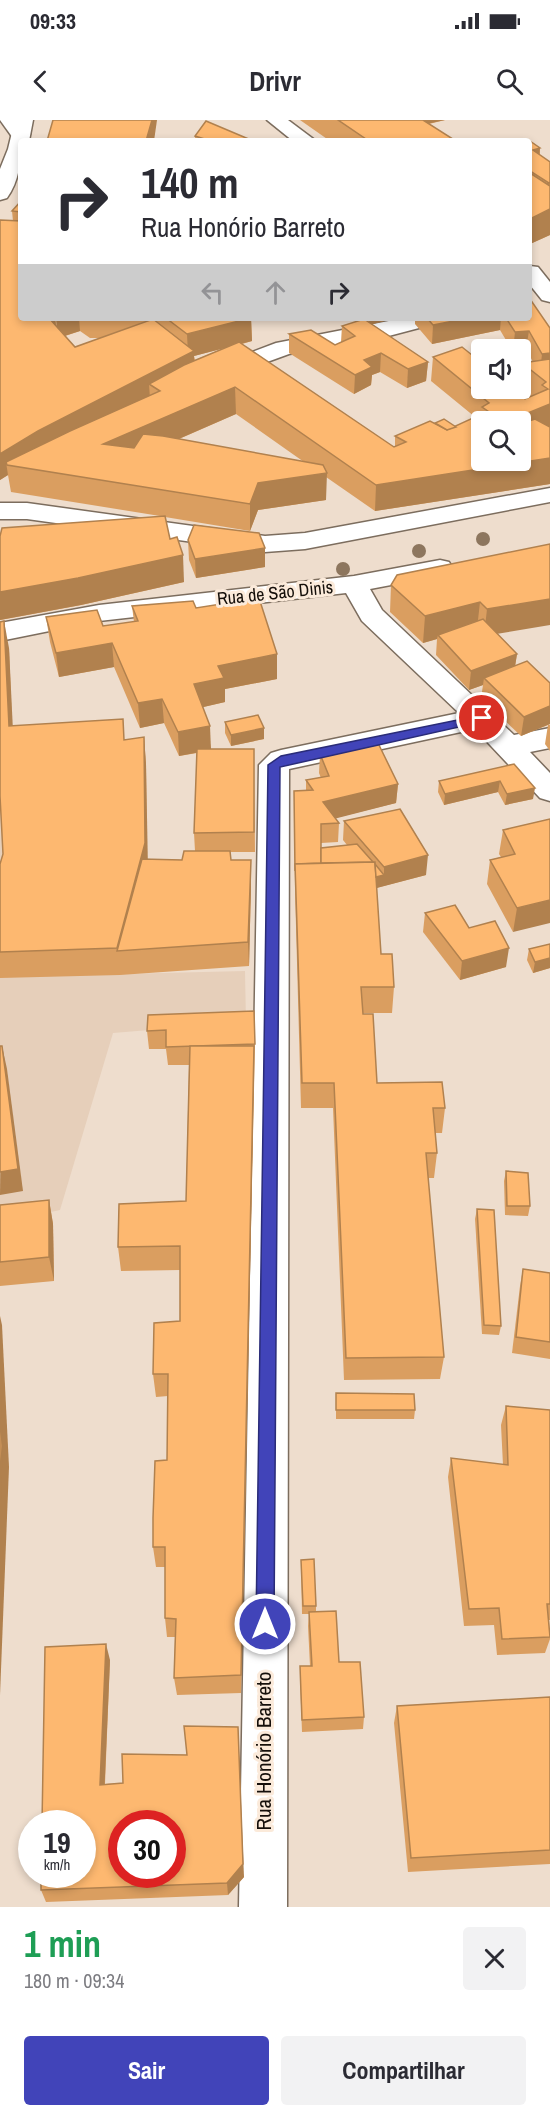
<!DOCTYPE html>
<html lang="pt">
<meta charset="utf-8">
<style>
:root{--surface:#fff;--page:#f2f2f3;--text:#2b2b33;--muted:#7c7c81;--accent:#4144b9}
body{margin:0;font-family:"Archivo Narrow",sans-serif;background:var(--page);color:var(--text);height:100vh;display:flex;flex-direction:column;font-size:22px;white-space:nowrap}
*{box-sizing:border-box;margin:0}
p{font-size:20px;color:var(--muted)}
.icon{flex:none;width:33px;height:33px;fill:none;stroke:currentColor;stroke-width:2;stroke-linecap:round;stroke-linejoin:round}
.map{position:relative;height:1787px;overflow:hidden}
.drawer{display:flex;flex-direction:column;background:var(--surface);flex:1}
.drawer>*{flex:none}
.guide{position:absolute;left:18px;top:18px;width:514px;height:183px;border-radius:6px;box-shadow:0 3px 9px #0003;background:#fff;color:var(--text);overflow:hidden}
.controls{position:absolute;left:471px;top:219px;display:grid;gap:12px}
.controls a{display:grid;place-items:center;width:60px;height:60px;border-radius:6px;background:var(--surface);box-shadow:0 3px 9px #0003;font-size:30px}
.speed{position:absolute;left:18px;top:1690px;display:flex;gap:12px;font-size:30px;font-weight:700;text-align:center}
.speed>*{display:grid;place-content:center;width:78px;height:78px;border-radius:50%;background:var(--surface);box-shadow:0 3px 9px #0003;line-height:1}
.speed small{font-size:15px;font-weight:400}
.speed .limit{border:9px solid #d22;background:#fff;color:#111}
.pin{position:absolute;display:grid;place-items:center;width:51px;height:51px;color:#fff;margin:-26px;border:3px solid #fff;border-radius:50%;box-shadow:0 2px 6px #0007}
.me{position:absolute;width:66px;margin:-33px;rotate:0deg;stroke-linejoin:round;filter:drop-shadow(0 0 4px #0008)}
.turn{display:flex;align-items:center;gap:21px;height:126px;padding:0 24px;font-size:27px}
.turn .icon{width:78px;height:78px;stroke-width:2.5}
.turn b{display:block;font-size:42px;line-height:51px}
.lanes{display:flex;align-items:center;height:57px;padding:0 24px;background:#0003;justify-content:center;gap:30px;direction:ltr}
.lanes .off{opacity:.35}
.round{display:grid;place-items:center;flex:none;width:63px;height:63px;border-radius:6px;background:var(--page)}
.head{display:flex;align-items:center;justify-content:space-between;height:102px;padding:0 24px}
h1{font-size:36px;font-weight:800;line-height:45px;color:#1e9e55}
.action{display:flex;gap:12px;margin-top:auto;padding:12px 24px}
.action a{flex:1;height:69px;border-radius:6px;background:var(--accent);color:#fff;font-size:24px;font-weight:800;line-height:69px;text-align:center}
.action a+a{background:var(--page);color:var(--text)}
.status{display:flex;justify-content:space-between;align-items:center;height:42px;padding:0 30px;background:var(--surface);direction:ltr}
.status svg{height:16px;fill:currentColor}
header{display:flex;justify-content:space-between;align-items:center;height:78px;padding:0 24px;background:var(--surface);font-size:27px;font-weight:800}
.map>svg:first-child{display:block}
.built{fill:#e6cfba}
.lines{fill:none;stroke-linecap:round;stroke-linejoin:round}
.minor-casing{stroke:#7c6d5e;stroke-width:3}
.major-casing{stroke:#7c6d5e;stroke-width:3}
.minor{fill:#fff;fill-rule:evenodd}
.major{fill:#fff;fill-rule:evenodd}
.tree{fill:#8d765e}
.wall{fill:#da9e60;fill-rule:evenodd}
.shaded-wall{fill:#b1814e}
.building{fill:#fdb870;stroke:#b1814e;stroke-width:1.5;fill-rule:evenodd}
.route{fill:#4144b9;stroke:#2a2c78;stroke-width:1.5}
.labels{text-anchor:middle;stroke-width:6;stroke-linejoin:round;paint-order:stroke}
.far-street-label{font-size:18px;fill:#150f0a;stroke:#fbeada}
.street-label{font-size:21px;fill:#150f0a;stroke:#fbeada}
</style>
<div class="status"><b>09:33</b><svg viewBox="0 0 49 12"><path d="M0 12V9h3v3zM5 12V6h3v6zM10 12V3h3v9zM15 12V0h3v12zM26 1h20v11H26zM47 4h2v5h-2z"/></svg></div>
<header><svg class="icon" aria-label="back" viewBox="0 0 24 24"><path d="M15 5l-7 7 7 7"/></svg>Drivr<svg class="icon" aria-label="search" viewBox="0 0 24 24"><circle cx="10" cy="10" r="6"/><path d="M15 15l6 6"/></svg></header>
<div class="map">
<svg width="550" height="1787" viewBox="0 0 550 1787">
<rect width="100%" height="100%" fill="#eeddcd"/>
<!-- built -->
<polygon class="built" points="9,528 14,632 120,854 245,851 246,902 113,913 60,1090 0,1103 0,530"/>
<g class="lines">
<!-- minor casing -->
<g class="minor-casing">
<g id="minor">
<path d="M15 0H33L29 21H21C21 42 19 61 7 78L0 80V49L8 29Z"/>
<polygon points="267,0 288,0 316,21 293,21"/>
<polygon points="530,146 538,147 550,162 550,182 542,180 530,165"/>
<polygon points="404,198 441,198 438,203 381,218 289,234 218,260 210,258 207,253 210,248 276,223"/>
<polygon points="550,368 550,382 305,429 265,432 27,399 0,399 0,383 27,383 265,416 305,413"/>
<polygon points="440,440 449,442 453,448 449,454 370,469 382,490 514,615 550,608 550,628 530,632 550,653 550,681 540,678 475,609 289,649 287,1787 239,1787 259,645 271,633 281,630 459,593 362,501 346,473 99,501 0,521 0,503 99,485 354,456"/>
</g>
</g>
<!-- major casing -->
<g class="major-casing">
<polygon id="major" points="0,0 18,0 30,14 27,18 13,18"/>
</g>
<!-- minor -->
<use href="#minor" class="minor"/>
<!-- major -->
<use href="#major" class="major"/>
</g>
<!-- trees -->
<g class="tree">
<circle cx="483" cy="419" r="7"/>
<circle cx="419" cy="431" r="7"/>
<circle cx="343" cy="449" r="7"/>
</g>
<!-- wall -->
<g class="wall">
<polygon points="300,0 445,0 429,4 456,21 330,21"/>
<polygon points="195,16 251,21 195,21"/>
<polygon points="530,21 540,28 540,35 550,42 550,115 530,124"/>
<path d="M21 81V198H55L57 207 56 198H251L252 221 242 224 394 327H395V316L435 303 456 307 475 297 431 261 433 237 525 279 530 276 520 268V252L522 243 533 242 526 229 512 230 500 210 432 224 415 204V198H530L550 208V364L375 391 326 357V380L258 390 250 411 165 397 170 419 184 462 81 485 0 500V416L160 396 11 372 8 355 0 360 13 101 12 91ZM80 211 90 218H100L75 227 65 216ZM224 228 195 240 194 236ZM236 294 304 342 179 319ZM482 302H520L482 340Z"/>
<polygon points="354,198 396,198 372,204 428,242 426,261 407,268 380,252 372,255 371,265 354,274 289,233 289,214 335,225 341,222 342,206 359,201"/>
<polygon points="188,420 265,428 265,447 196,458 189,440"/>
<polygon points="550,424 497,514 517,534 515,546 550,563 550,604 521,616 481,578 483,565 469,570 436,535 437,519 423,523 390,492 391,465"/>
<polygon points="132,486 196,488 277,534 277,559 225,569 225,582 203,587 211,629 254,629 255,732 230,732 231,740 251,764 249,846 120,855 0,858 0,744 3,734 9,528 12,605 125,620 144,617 146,644 147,739 182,740 195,731 194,713 197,633 179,636 164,603 140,608 114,547 59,557 50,522 46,497 103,506 134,502"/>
<polygon points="225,602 264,619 231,626 225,613"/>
<polygon points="548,605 550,605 550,631 545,624"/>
<polygon points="320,634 398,664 396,683 335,698 339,703 338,722 321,723 321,728 347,725 343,720 344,701 426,755 376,768 381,834 394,867 392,893 363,893 377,963 445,988 442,1013 435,1013 437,1033 434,1058 428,1058 444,1237 440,1259 344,1260 333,988 301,988 295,770 294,671 306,670 306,660 321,658 319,653"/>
<polygon points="514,644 533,679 505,685 498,672 444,685 438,672 439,661"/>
<polygon points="550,699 513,812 487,764 490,740 501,737 499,734 503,710"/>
<polygon points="425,793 469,808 506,847 460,860 423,812"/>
<polygon points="550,824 550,848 533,853 527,840 529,829"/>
<polygon points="148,895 255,924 241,1573 177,1575 174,1558 175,1517 167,1517 165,1498 165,1447 156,1447 153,1427 167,1340 168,1276 156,1277 153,1254 180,1201 180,1150 121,1151 118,1127 186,1081 189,945 168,945 166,929 149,929 147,911"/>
<polygon points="506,1051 530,1086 528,1096 505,1095 504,1061"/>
<polygon points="49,1080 53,1104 54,1161 0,1166 0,1085"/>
<polygon points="477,1089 501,1206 499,1215 482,1214 475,1099"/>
<polygon points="523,1149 550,1153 550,1239 512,1233 520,1166"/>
<polygon points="336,1273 415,1290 414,1299 336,1299"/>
<polygon points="506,1286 550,1290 550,1500 549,1500 550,1519 545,1533 497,1535 494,1505 464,1506 448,1357 451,1338 503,1345 501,1305"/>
<polygon points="301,1440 316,1486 316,1492 364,1597 363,1609 302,1612 300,1559 300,1546 310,1546 308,1506 309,1494 302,1494"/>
<polygon points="110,1540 105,1664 123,1663 187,1635 244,1757 228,1775 46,1782 41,1770"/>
<polygon points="550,1577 550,1744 408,1752 394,1603 397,1586"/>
</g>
<!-- shaded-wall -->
<g class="shaded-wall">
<polygon points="152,0 157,0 154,21 146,21"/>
<polygon points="422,0 445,0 422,5"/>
<polygon points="540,28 538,46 533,30"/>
<polygon points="550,89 550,115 530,124 530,99"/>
<polygon points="45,198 55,198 57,214"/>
<polygon points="56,198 79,198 80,211 58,218"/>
<polygon points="251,198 252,221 194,236 195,255 160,271 149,264 150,279 6,342 8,355 0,360 0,334 38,311 188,234 187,214"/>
<polygon points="369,198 396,198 369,205"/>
<polygon points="469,198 501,198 500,210 432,224 433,205"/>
<polygon points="529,211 526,229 513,230 515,212"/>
<polygon points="381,233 380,252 372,255 371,265 354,274 355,255 364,240"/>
<polygon points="550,233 550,252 540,253 542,234"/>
<polygon points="428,242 426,261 407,268 408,249"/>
<polygon points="235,267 236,294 105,351 103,324"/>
<polygon points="550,284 550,307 520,319 520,302 506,302"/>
<polygon points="550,338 550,364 375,391 376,365"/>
<polygon points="327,353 326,380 258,390 250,411 250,384 258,363"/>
<polygon points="265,428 265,447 196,458 195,439"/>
<polygon points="183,435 184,462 81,485 0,500 0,472"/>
<polygon points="550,479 550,505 484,516 487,489"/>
<polygon points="480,482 477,509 438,515 437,519 423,523 425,496"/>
<polygon points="4,501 9,528 14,633 9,606"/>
<polygon points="112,523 114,547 59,557 56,533"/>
<polygon points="277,534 277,559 225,569 225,582 195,589 194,564 218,546"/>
<polygon points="517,534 514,553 484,558 483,565 469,570 471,551"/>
<polygon points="162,579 164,603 140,608 138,583"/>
<polygon points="550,586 550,604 521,616 524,597"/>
<polygon points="210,606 211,630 179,636 178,612"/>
<polygon points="264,608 264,619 231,626 231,615"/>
<polygon points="144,617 146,644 148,750 117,831"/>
<polygon points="500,661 498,672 444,685 445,674"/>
<polygon points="398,664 396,683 322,702 323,682"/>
<polygon points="535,668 533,679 505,685 507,674"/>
<polygon points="428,735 426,755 373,769 373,758 384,755 384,747"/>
<polygon points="251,740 251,764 249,846 248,822"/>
<polygon points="550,780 550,803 513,812 517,788"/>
<polygon points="509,828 506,847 460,860 462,841"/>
<polygon points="550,838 550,848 533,853 535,842"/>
<polygon points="2,926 7,949 23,1071 0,1075"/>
<polygon points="254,926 254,952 241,1573 241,1555"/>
<polygon points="49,1080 53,1104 54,1161 49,1137"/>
<polygon points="0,1196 2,1205 9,1347 0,1575"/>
<polygon points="106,1524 110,1540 104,1679 100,1665"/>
<polygon points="238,1607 244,1757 228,1775 227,1763"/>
</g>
<!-- building -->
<g class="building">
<polygon points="53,0 152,0 146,21 47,21"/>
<polygon points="338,0 423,0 456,21 369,21"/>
<polygon points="206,1 251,20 211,21 195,16"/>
<polygon points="530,21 540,28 533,30 550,42 550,66 546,64 549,63 530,51"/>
<polygon points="530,53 550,66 550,89 530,99"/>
<polygon points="21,81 21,92 12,91"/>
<polygon points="0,100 21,101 21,198 49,198 75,227 153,199 194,231 38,311 0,334"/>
<polygon points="530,179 550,208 550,233 542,234 529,211 515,212 506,198 530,198"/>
<polygon points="166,198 251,198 187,214"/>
<polygon points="427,198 469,198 433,205"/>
<polygon points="364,199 428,242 408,249 381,233 364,240 372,247 355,255 289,214 311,210 335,225 355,216 342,206"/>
<polygon points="239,222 394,327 406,322 395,316 430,301 447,310 475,297 483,302 482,302 482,340 520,340 520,304 535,299 550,307 550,338 376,365 235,267 103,324 134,328 143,314 163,316 323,345 327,353 258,363 250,384 7,345 6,342 70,311 160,271 149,264 184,245"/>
<polygon points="462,227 482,243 482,268 512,268 525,279 548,269 542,265 546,262 522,243 550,239 550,284 506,302 504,302 482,287 489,283 433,237"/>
<polygon points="444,299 456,307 447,310 435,303"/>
<polygon points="165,396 170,419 177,417 183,435 78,458 0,472 0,416 2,408"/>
<polygon points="194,405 259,413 265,428 195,439 188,420"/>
<polygon points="550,424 550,479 487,489 480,482 425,496 391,465 397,455"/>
<polygon points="259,478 277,534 218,546 224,558 194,564 210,606 178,612 162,579 138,583 112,523 56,533 46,497 97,490 103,506 138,501 132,486 193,481 196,488"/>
<polygon points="483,499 517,534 471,551 438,515"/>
<polygon points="4,501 9,606 123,599 124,620 144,617 145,723 117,828 0,832 0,744 3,734 0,676 0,502"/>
<polygon points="527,541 550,563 550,586 524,597 484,558"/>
<polygon points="258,595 264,608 231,615 225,602"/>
<polygon points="378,623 398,664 323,682 339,703 321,704 321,743 295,744 295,751 294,671 313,670 306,660 329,656 320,634"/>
<polygon points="197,629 254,629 254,712 194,713"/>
<polygon points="514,644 535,668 507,674 500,661 445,674 439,661"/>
<polygon points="400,689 428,735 384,747 344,701"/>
<polygon points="550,699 550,780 517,788 490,740 515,734 503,710"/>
<polygon points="357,724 373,742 321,743 321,728"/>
<polygon points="184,731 230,731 231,740 251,740 248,822 117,831 142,739 182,740"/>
<polygon points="375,742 381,834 392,834 394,867 361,867 363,894 373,894 377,963 442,962 445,988 433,988 437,1033 426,1033 444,1237 346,1238 334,963 302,963 295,744"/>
<polygon points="375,744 384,755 376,757"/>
<polygon points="455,785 469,808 495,801 509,828 462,841 425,793"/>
<polygon points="550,824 550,838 535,842 529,829"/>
<polygon points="254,891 255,924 166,927 166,910 147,911 148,895"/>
<polygon points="0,926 2,926 18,1049 0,1052"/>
<polygon points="190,926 254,926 241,1555 174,1558 176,1499 165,1498 165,1427 153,1427 153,1398 155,1341 167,1340 168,1254 153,1254 154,1203 180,1201 180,1126 118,1127 119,1084 186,1081"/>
<polygon points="506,1051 528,1053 530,1086 507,1086"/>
<polygon points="49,1080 49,1137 0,1142 0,1085"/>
<polygon points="477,1089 494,1090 501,1206 484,1205"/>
<polygon points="523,1149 550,1153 550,1222 516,1217"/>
<polygon points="0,1268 2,1326 0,1387"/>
<polygon points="336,1273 414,1274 415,1290 336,1290"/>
<polygon points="506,1286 550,1290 550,1484 547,1484 550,1517 502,1519 499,1488 469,1489 451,1338 508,1345"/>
<polygon points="314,1439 316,1486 303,1486 301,1440"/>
<polygon points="336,1491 339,1542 360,1542 364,1597 302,1600 300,1546 312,1546 309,1492"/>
<path d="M106 1524 100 1665 123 1663 122 1634 187 1635 184 1606 238 1607 243 1744 227 1763 41 1770V1755H82V1704H42L45 1527ZM122 1704H172V1755H122Z"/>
<polygon points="550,1577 550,1730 411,1738 397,1586"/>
</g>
<!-- route -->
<polygon class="route" points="482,595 486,596 486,601 280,647 274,1504 271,1510 265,1513 259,1510 256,1504 268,645 281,636"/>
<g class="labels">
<!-- far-street labels -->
<g class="far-street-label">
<text transform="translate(275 473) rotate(-6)" y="6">Rua de São Dinis</text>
</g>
<!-- street labels -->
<g class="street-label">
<text transform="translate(264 1631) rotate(-90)" y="7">Rua Honório Barreto</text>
</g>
</g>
</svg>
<div class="controls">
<a><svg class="icon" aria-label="sound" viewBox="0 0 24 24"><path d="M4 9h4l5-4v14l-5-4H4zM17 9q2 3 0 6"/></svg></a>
<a><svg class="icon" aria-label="search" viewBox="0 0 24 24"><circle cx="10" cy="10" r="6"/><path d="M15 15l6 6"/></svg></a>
</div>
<div class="speed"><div>19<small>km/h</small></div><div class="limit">30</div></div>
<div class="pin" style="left:482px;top:598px;background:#d93025"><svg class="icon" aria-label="arrive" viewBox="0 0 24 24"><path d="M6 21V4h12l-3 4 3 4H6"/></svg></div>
<svg class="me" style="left:265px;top:1504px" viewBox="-20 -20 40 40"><circle r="17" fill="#4144b9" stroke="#fff" stroke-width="3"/><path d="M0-11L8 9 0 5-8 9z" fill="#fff"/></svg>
<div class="guide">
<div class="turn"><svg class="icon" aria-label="right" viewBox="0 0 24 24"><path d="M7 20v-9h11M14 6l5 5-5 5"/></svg><div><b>140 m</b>Rua Honório Barreto</div></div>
<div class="lanes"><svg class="icon off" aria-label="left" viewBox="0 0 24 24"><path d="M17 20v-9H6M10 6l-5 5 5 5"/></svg><svg class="icon off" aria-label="ahead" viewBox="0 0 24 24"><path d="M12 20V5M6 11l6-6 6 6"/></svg><svg class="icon" aria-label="right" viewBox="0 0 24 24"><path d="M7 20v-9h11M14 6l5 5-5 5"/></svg></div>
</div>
</div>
<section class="drawer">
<div class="head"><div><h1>1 min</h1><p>180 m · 09:34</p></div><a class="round"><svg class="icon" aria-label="close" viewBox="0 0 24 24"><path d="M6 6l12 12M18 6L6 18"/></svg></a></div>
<div class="action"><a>Sair</a><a>Compartilhar</a></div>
</section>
